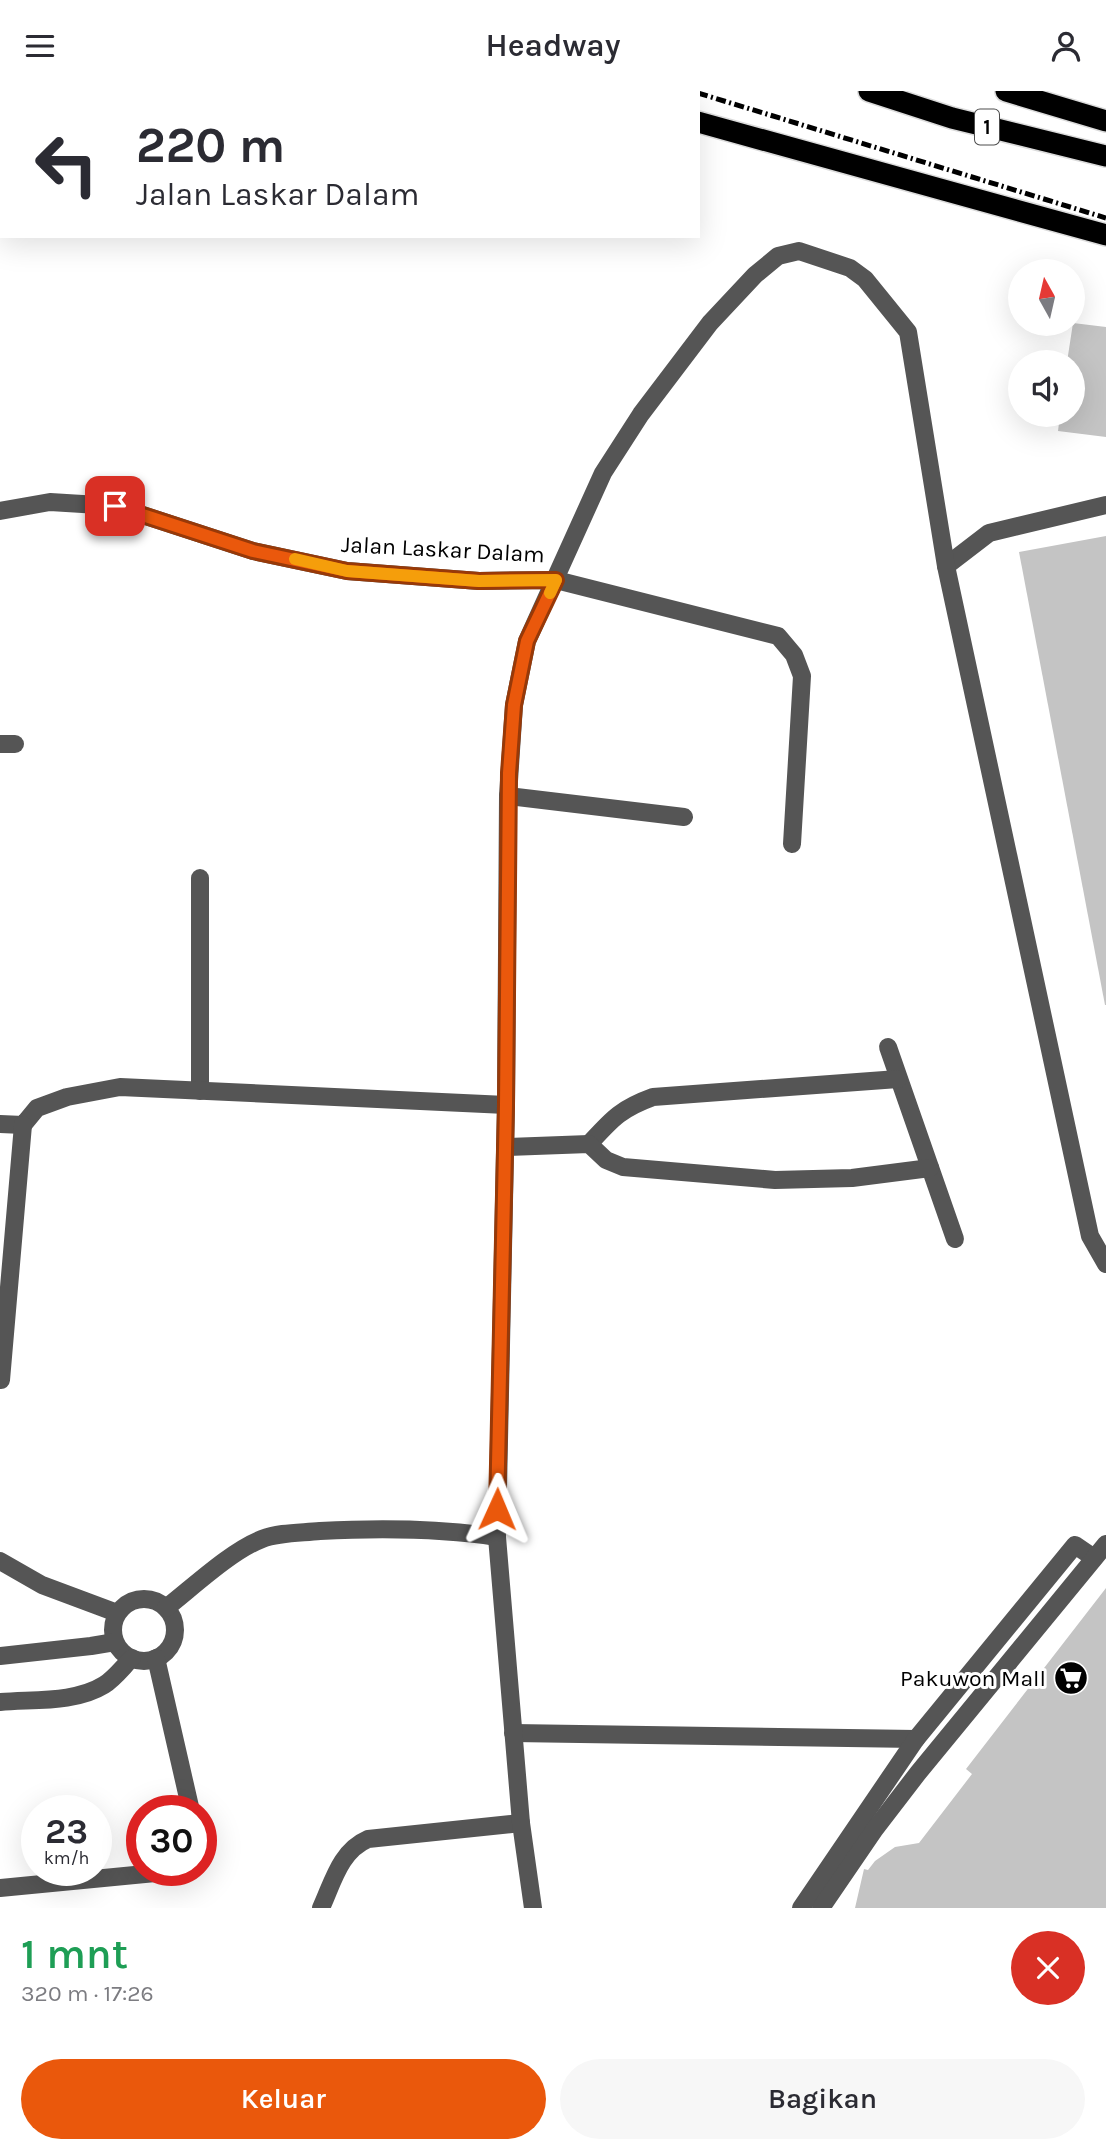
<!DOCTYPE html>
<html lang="id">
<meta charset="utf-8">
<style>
:root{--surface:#fff;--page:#f7f7f7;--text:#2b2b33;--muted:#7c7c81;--accent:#ea580c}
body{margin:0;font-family:Karla,sans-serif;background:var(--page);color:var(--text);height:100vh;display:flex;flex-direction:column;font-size:26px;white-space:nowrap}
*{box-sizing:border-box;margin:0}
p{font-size:23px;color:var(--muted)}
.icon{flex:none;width:38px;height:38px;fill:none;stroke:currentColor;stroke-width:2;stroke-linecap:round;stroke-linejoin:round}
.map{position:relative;height:1817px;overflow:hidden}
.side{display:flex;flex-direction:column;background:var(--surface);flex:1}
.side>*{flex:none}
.hud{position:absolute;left:0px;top:0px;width:700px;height:147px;box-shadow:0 7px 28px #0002;background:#fff;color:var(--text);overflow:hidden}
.needle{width:46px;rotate:352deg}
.controls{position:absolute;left:1008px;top:168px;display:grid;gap:14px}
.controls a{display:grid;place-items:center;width:77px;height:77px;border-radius:50%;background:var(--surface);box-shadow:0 7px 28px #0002;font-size:35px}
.speed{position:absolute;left:21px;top:1704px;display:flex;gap:14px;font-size:35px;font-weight:700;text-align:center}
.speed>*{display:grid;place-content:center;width:91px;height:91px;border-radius:50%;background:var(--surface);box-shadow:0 7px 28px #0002;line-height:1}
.speed small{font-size:18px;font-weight:400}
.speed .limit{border:10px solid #d22;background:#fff;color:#111}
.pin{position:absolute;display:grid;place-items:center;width:60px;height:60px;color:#fff;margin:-30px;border-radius:14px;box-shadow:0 4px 10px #0006}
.me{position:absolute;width:77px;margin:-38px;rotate:1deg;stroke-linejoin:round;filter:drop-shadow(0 0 5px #0008)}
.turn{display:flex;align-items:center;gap:24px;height:147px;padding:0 21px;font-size:32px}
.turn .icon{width:91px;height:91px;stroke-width:2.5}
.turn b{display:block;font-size:49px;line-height:60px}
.round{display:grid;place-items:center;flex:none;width:74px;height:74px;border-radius:37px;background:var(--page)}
.head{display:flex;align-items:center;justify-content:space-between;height:119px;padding:0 21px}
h1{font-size:42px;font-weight:600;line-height:52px;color:#1e9e55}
.cta{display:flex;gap:14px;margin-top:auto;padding:14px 21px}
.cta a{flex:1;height:80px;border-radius:42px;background:var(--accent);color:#fff;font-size:28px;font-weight:600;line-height:80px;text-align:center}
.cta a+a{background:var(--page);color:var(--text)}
header{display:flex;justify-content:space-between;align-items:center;height:91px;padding:0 21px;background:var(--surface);font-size:32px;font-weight:600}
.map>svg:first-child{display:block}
.building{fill:#c4c4c4}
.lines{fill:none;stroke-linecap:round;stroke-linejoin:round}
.highway-casing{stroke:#dbdbdb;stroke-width:24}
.minor{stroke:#555;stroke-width:18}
.highway{stroke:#000;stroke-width:21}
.rail{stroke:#000;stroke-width:5;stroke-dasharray:10 3.5 2 3.5;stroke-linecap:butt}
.route-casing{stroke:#983908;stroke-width:18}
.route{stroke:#ea580c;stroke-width:12}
.slow{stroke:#f59e0b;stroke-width:12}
.labels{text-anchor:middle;stroke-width:6;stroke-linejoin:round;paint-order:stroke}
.shield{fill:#fff;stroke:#4c4c4c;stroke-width:2}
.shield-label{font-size:21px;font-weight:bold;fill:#000}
.street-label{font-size:23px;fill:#000;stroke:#fff}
.poi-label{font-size:23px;fill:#000;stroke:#fff;text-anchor:end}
</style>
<header><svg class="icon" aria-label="menu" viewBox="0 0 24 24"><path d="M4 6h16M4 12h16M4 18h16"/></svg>Headway<svg class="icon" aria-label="person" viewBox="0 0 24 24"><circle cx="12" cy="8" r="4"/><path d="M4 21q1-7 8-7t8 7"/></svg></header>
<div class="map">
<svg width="1106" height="1817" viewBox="0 0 1106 1817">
<rect width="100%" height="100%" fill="#fff"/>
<!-- building -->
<g class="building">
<polygon points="1073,232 1106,236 1106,346 1058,340 1060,324 1073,324 1073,271 1067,271"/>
<polygon points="1106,445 1106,914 1105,914 1019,461"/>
<polygon points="1106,1497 1106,1817 855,1817 864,1778 868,1779 875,1770 895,1756 919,1752 972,1683 966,1678"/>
</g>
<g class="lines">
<!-- highway casing -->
<g class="highway-casing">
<g id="highway">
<polyline points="575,0 582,2"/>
<polyline points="869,0 952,27 1106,65"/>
<polyline points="1006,0 1106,30"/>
<polyline points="698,31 1106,144"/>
</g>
</g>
<!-- minor -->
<g class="minor">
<polyline points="0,118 2,117"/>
<polyline points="0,420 50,411 115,415 253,460 347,480 479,490 556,489 778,545 794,564 802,585 792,753"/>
<polyline points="946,475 989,442 1106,414"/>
<polyline points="0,653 15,653"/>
<polyline points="508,705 684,726"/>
<polyline points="888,956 955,1148"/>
<polyline points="200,1000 200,787"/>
<polyline points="0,1033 23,1034 37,1017 67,1006 120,996 506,1014"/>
<path d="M589 1053C612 1028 620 1018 653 1006L898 988"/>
<polyline points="505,1056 589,1053 606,1069 623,1076 775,1089 852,1087 930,1077"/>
<polyline points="1,1289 23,1034"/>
<polyline points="0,1470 42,1494 117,1522"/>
<circle cx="144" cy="1539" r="31"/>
<path d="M166 1517C193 1496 231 1460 262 1448 280 1441 301 1442 320 1440 379 1437 438 1437 497 1446"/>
<polyline points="0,1565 91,1555 115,1551"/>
<polyline points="156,1567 191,1720"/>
<path d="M0 1611C33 1608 75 1612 104 1594 114 1588 123 1576 132 1567"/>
<polyline points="513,1642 916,1648"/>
<polyline points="0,1797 176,1780"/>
<path d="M321 1817C333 1791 340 1760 368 1748L521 1732"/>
<polyline points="533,1817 521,1732 497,1446 506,1014 508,705 514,614 527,550 603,382 641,323 710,232 755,184 778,165 799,160 850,177 865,188 908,241 946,475 1090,1145 1106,1173"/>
<polyline points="801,1817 916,1648 1075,1454 1094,1467"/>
<polyline points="821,1817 875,1738 918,1682 1106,1453"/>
</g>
<!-- highway -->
<use href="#highway" class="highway"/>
<!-- rail -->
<g class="rail">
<polyline points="618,0 624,2"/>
<polyline points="698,2 1106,127"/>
<polyline points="698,25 1106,149"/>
</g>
</g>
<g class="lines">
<!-- route casing -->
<g class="route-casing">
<polyline id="route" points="115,415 253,460 347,480 479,490 556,489 527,550 514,614 509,682 506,1014 497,1418"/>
</g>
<!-- route -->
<use href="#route" class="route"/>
<!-- slow -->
<polyline class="slow" points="295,468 347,480 479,490 556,489 550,502"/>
</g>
<!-- icons -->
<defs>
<g id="supermarket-disc" transform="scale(1.75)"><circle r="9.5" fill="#000" stroke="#fff"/><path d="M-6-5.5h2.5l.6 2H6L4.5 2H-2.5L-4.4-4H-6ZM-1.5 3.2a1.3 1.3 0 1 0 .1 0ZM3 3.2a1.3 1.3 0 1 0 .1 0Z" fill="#fff"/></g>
</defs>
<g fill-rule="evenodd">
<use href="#supermarket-disc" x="1071" y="1587"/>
</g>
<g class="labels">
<!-- shield labels -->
<rect class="shield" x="975" y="18.5" width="24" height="35" rx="5"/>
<g class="shield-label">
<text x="987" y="43">1</text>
</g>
<!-- street labels -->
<g class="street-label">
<text transform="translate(443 458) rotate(3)" y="8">Jalan Laskar Dalam</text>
</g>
<!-- poi labels -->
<g class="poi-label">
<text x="1046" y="1595">Pakuwon Mall</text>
</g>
</g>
</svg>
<div class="controls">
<a><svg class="needle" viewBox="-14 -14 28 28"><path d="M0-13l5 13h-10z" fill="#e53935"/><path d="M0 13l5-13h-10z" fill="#7c7c81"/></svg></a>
<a><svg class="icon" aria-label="sound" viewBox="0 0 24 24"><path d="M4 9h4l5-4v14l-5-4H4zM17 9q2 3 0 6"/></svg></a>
</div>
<div class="speed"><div>23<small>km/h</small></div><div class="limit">30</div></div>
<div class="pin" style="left:115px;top:415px;background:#d93025"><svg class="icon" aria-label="arrive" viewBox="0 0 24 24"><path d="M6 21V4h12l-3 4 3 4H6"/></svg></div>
<svg class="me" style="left:497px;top:1418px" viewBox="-20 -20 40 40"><path d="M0-17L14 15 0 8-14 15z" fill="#ea580c" stroke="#fff" stroke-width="4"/></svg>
<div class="hud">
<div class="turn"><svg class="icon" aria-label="left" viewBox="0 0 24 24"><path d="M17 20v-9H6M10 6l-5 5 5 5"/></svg><div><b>220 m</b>Jalan Laskar Dalam</div></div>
</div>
</div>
<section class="side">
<div class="head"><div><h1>1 mnt</h1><p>320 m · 17:26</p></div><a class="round" style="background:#d93025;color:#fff"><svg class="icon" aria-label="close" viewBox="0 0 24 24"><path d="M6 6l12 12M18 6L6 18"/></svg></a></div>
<div class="cta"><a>Keluar</a><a>Bagikan</a></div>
</section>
